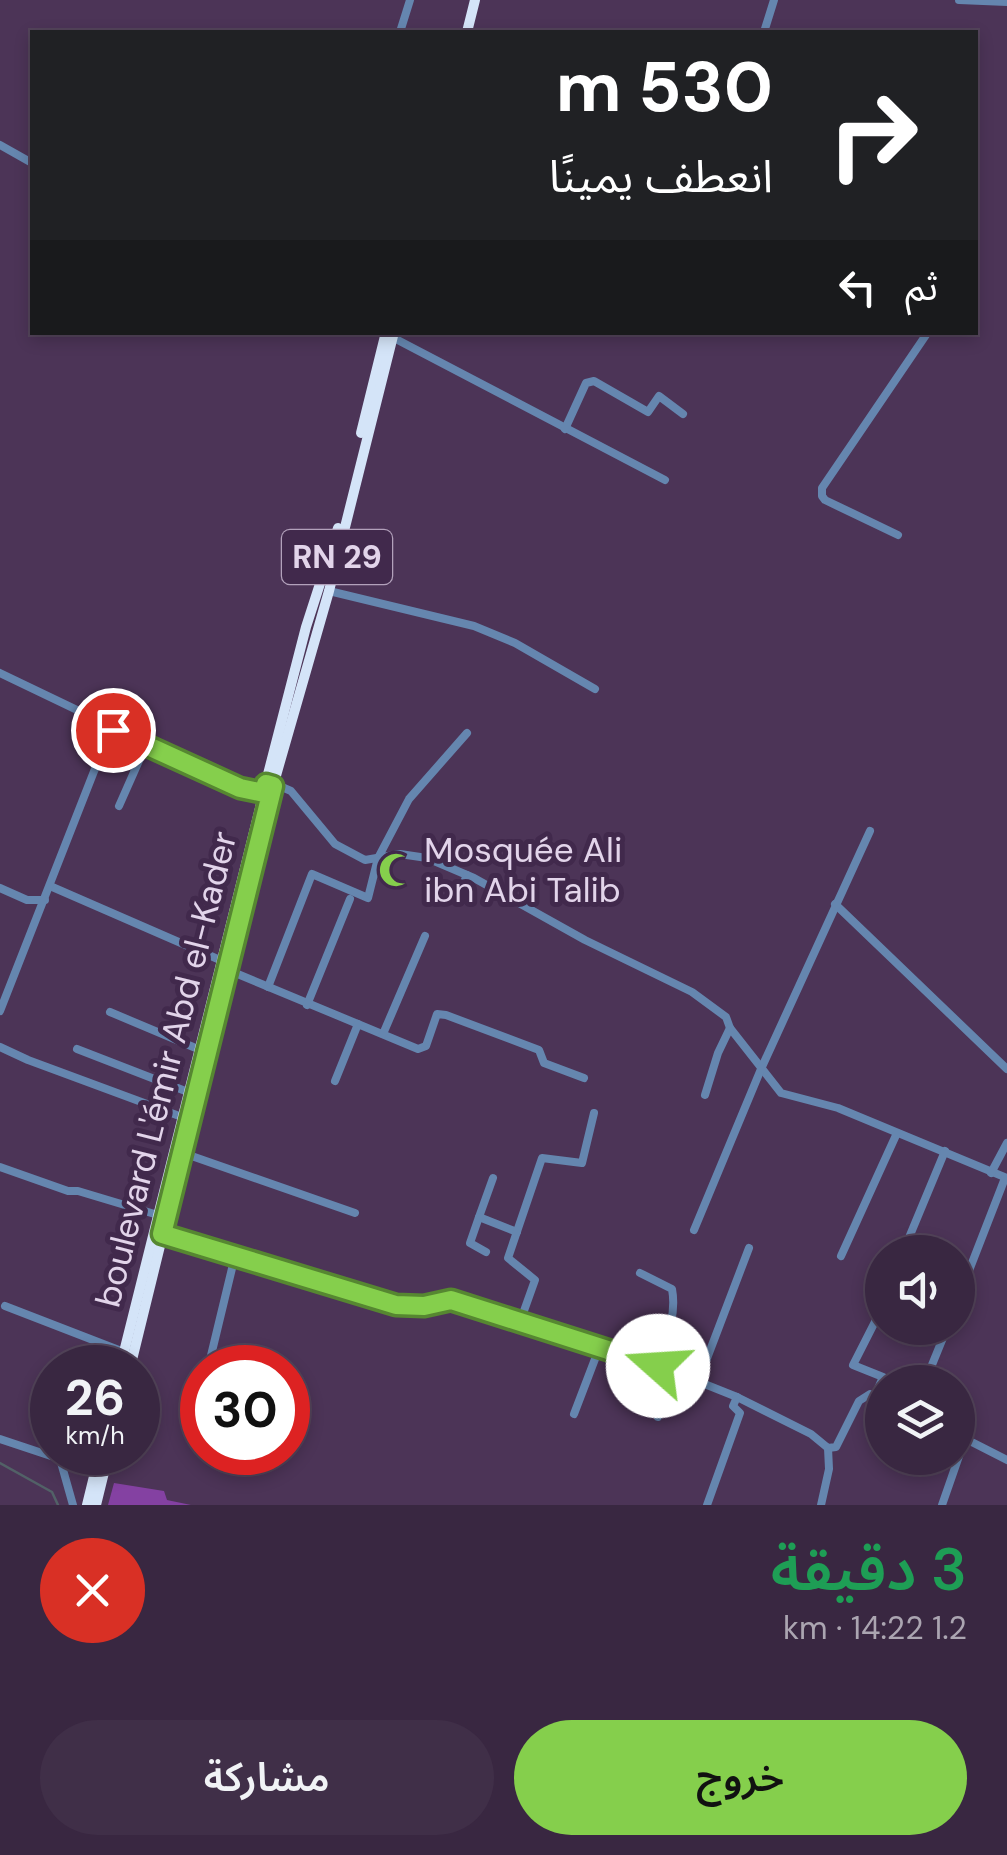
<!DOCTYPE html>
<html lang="ar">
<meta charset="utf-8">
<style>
:root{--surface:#392741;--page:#402f48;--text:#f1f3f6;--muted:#aba5b1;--line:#53445a;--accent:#85cf4c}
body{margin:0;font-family:"DM Sans","Noto Sans Arabic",sans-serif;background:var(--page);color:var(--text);direction:rtl;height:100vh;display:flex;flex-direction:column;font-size:38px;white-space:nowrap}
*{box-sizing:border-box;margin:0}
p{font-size:32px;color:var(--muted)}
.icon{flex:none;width:55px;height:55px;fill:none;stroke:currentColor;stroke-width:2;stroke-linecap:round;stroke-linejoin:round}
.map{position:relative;height:1505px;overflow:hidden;direction:ltr}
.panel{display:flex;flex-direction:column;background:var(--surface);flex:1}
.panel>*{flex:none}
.guide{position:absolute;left:30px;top:30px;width:948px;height:305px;border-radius:0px;box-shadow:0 5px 15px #0003,0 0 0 2px var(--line);direction:rtl;background:#202124;color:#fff;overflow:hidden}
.controls{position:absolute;left:865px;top:1235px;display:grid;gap:20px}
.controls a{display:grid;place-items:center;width:110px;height:110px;border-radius:50%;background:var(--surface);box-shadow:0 5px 15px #0003,0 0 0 2px var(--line);font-size:50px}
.speed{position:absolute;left:30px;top:1345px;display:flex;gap:20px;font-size:50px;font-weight:700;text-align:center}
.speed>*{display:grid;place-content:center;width:130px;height:130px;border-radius:50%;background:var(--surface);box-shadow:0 5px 15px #0003,0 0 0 2px var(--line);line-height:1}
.speed small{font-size:25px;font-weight:400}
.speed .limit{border:15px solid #d22;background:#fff;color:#111}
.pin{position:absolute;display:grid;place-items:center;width:85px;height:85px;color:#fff;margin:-42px;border:5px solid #fff;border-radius:50%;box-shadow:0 2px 10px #0007}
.me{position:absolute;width:110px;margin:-55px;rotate:289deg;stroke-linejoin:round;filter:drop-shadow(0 0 8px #0008)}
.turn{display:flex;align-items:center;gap:35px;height:210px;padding:0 40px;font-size:45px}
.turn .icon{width:130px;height:130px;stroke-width:2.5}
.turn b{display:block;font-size:70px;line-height:85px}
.then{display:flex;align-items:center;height:95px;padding:0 40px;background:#0003;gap:20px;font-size:38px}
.round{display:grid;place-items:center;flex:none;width:105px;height:105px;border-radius:52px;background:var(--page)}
.overview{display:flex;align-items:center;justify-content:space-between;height:170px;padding:0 40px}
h1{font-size:60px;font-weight:600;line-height:75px;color:#1e9e55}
.button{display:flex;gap:20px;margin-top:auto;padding:20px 40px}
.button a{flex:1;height:115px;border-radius:60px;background:var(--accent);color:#111;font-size:40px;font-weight:600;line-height:115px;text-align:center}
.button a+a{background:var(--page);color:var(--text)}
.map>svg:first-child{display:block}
.green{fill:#8441a2}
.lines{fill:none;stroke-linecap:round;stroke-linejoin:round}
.stream{stroke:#526167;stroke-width:2.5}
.minor{stroke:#6586af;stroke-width:8}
.highway{stroke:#d4e4f8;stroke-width:10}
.route-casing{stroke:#568731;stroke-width:25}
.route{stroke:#85cf4c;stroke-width:18}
.labels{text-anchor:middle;stroke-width:10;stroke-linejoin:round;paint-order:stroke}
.shield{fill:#41294c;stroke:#b2a1bb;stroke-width:2.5}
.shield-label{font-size:32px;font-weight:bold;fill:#e2d4ea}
.poi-label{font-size:35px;fill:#e2d4ea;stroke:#41294c;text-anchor:start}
.street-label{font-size:35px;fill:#e2d4ea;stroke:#41294c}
</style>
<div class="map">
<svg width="1007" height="1505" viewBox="0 0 1007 1505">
<rect width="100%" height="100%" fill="#4c3457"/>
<!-- green -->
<polygon class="green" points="114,1483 164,1491 167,1500 191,1505 108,1505"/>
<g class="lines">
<!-- stream -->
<polyline class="stream" points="0,1463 52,1492 58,1505"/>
<!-- minor -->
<g class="minor">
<polyline points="959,0 1007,2"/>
<polyline points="400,32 410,0"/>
<polyline points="764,32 774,0"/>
<polyline points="0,145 32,163"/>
<polyline points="390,336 665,480"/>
<polyline points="565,429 586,383 594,381 648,412 659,396 683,414"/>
<polyline points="898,535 825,500 822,496 822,488 928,332"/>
<polyline points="329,591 474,626 515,643 595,689"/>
<polyline points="0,673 223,780 263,793"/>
<polyline points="275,784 291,791 335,844 365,860 400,854 427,858 474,878 585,940 692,992 726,1017 730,1028 781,1093 838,1108 1007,1178"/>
<polyline points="119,806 146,745"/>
<polyline points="50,886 220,960"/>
<polyline points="0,888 27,900 45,900"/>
<polyline points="458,896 467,875"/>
<polyline points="835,904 1007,1069"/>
<polyline points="228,970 418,1049 426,1046 437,1014 446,1015 539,1050 544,1063 584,1078"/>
<polyline points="268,987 312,874 368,898 378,858 409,799 467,733"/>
<polyline points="307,1005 350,899"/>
<polyline points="0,1011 111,728"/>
<polyline points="110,1012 198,1049"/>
<polyline points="383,1034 425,936"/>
<polyline points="0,1047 28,1060 182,1117"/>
<polyline points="77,1049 188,1092"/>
<polyline points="335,1081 358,1024"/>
<polyline points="705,1095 718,1053 730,1028"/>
<polyline points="183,1153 355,1213"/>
<polyline points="0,1167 68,1191 78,1191 158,1215"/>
<polyline points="991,1173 1007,1143"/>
<polyline points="493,1178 479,1217 517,1232"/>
<polyline points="479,1217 470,1243 486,1252"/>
<polyline points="694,1230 761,1069 870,831"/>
<polyline points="162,1235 396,1305 424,1306 451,1300 647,1361 737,1397 811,1434 828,1448 836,1447 859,1401 870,1394 882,1398"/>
<polyline points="903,1252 945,1151"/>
<polyline points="841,1256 897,1133"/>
<path d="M640 1273 672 1289C677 1315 666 1342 658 1366"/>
<polyline points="958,1299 1005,1178"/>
<polyline points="5,1306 124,1352"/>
<polyline points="520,1322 535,1280 508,1258 542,1158 582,1163 594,1113"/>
<polyline points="208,1368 235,1256"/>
<polyline points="698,1382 749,1248"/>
<polyline points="925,1382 947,1328"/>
<polyline points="875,1395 883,1377 853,1365 882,1308"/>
<polyline points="200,1399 202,1390"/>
<polyline points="574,1414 600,1346"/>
<polyline points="658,1417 671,1371"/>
<polyline points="958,1435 1007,1460"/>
<polyline points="0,1439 60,1459 73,1505"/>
<polyline points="707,1505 740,1413 733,1406 737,1397"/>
<polyline points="821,1505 829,1469 828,1448"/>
<polyline points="942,1505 965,1439"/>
</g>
<!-- highway -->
<g class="highway">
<polyline points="467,32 475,0"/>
<polyline points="361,433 386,332"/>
<polyline points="267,778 306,627 338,528"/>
<polyline points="275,779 329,591 394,332"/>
<polyline points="120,1368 266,784"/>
<polyline points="130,1368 273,786"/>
<polyline points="87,1505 100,1452"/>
<polyline points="96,1505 109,1452"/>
</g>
</g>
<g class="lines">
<!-- route casing -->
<g class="route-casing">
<polyline id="route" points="113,730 240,788 264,793 266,784 273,786 162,1234 396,1305 424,1306 451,1300 658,1366"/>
</g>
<!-- route -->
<use href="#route" class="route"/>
</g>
<!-- icons -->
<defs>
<g id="mosque-bare" transform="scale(2.7)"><path d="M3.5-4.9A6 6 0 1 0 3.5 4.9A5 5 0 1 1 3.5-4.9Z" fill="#85cf4c" stroke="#41294c" stroke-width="2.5" paint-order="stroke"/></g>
</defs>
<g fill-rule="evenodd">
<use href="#mosque-bare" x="396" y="870"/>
</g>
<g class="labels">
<!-- shield labels -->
<rect class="shield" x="282" y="530" width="110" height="54" rx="8"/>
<g class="shield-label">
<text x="337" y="568">RN 29</text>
</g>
<!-- poi labels -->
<g class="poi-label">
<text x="424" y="862">Mosquée Ali<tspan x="424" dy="40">ibn Abi Talib</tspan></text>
</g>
<!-- street labels -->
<g class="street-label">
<text transform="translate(166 1069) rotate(-76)" y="12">boulevard L'émir Abd el-Kader</text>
</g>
</g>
</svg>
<div class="controls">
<a><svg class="icon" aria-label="sound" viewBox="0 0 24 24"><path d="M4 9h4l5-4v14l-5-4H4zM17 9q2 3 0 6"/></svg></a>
<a><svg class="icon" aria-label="layers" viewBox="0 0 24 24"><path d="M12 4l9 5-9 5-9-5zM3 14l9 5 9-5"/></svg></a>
</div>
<div class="speed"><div>26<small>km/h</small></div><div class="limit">30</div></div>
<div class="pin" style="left:113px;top:730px;background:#d93025"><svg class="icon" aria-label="arrive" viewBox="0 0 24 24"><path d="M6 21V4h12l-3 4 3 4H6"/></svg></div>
<svg class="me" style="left:658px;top:1366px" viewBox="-20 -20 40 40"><circle r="19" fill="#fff"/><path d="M0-13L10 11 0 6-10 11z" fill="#85cf4c"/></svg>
<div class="guide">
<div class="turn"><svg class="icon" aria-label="right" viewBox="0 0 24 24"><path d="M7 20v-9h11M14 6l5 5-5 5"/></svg><div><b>530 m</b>انعطف يمينًا</div></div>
<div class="then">ثم<svg class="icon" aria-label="left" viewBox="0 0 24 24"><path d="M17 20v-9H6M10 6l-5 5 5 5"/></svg></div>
</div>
</div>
<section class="panel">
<div class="overview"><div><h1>3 دقيقة</h1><p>1.2 km · 14:22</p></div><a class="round" style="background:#d93025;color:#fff"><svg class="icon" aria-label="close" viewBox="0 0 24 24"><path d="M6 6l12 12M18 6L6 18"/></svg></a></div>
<div class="button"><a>خروج</a><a>مشاركة</a></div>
</section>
